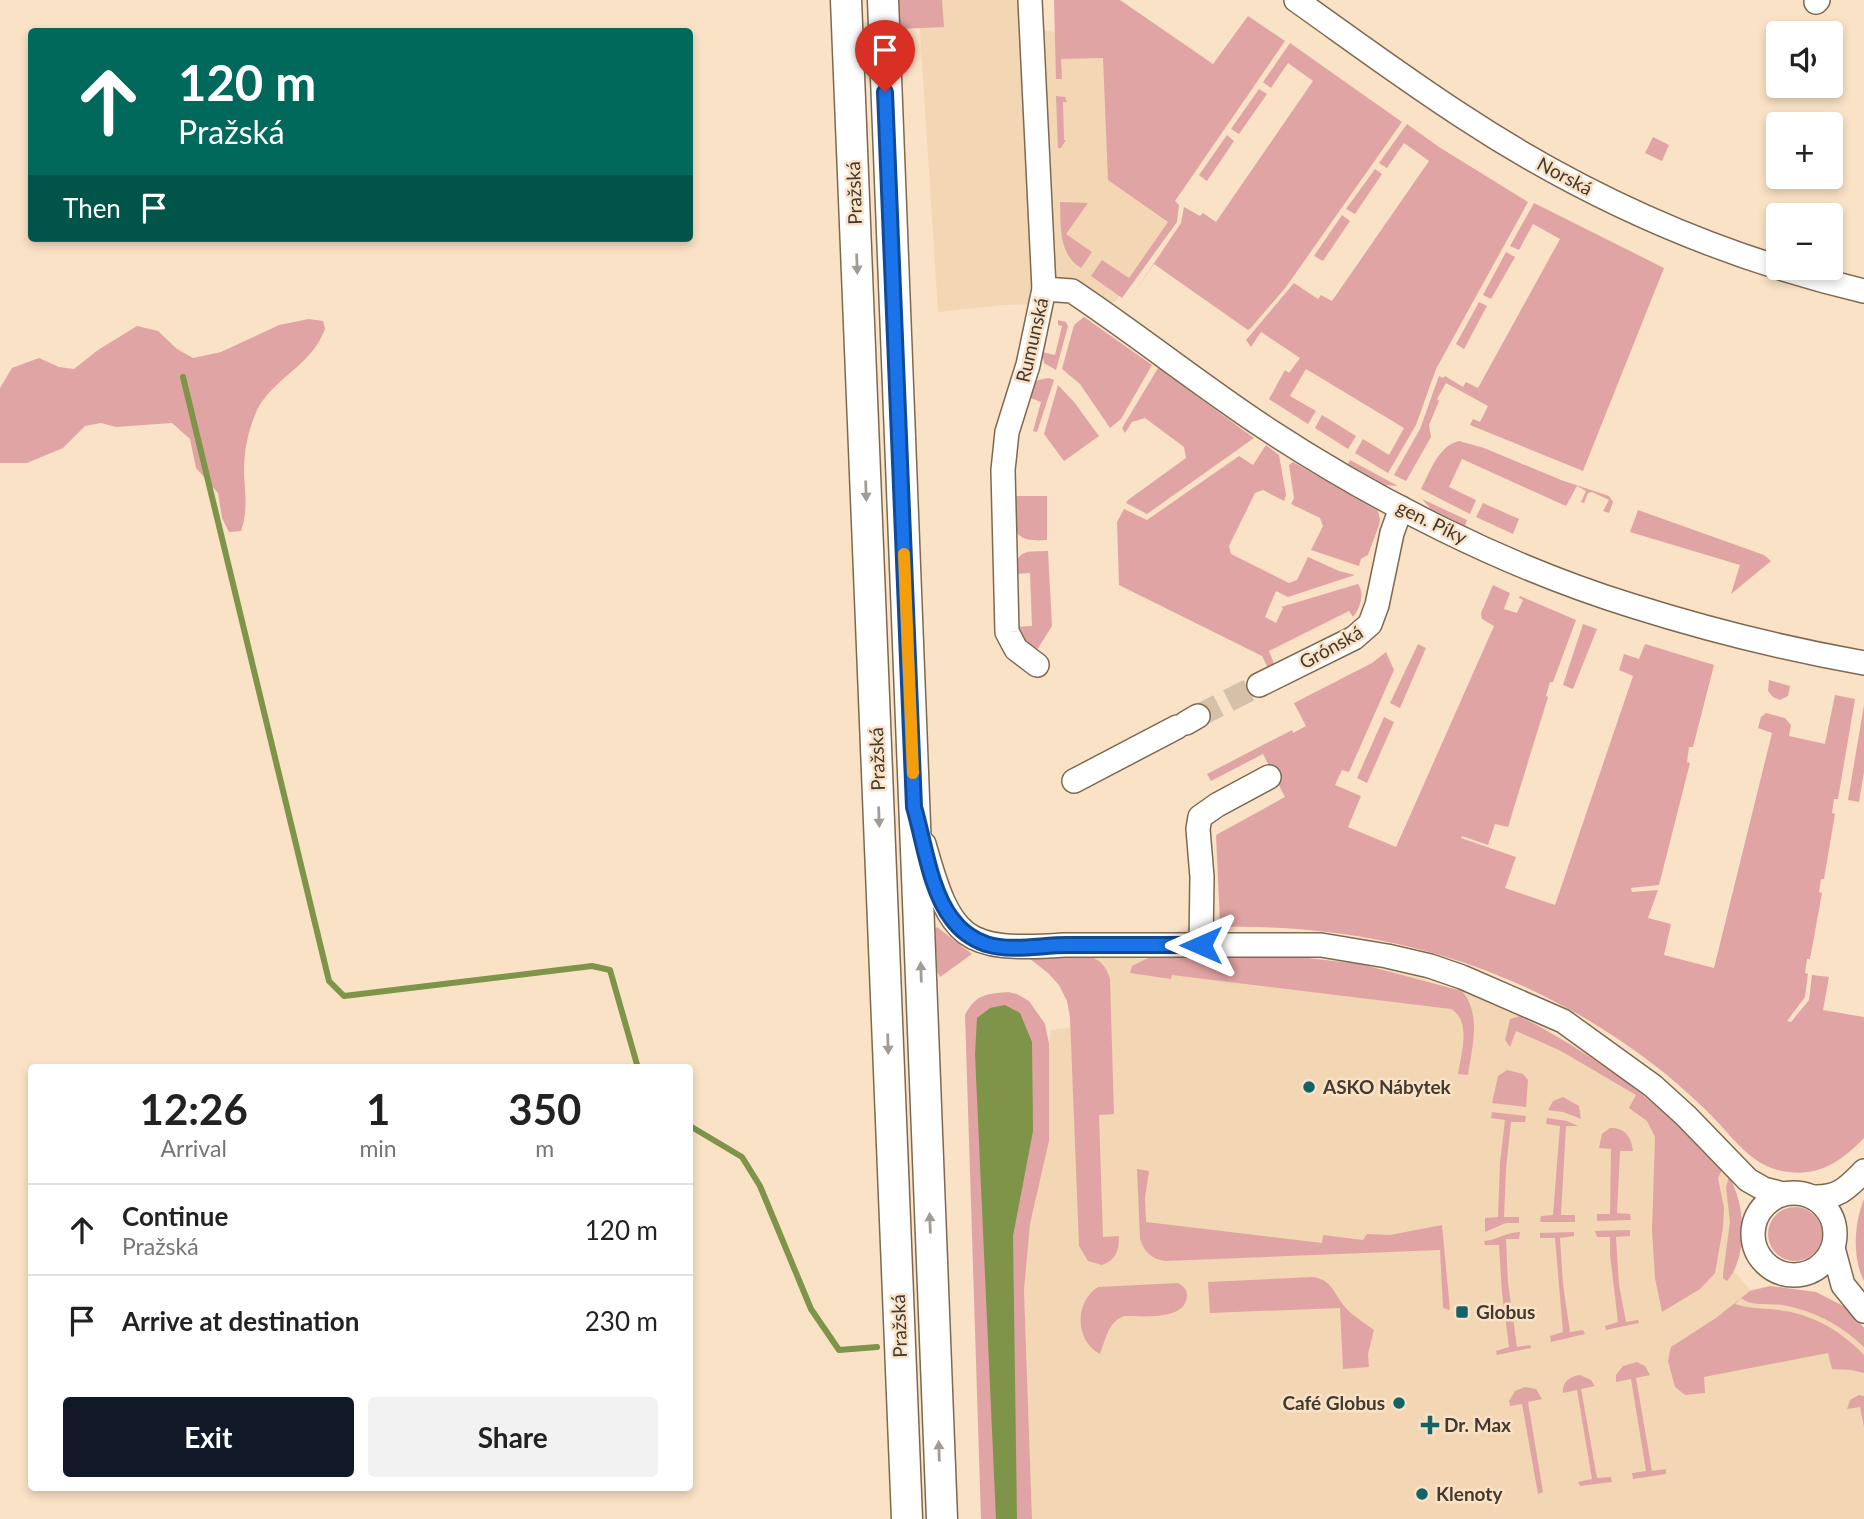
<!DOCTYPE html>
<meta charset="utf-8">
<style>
:root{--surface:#fff;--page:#f2f2f2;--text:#222;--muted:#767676;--line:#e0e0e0;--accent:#111827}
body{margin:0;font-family:Lato,sans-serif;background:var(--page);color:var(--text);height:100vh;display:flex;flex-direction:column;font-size:26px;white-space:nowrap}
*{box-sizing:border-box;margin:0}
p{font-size:23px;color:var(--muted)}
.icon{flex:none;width:38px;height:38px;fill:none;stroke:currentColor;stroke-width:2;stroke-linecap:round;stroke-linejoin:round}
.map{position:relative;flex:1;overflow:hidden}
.panel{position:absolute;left:28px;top:1064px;width:665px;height:427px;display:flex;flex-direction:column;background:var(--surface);border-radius:7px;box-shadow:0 4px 10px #0003}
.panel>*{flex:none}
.guide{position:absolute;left:28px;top:28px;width:665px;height:214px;border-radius:7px;box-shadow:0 4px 10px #0003;background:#00695c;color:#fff;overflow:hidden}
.buttons{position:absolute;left:1766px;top:21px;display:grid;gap:14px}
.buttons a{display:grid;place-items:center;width:77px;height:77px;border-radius:7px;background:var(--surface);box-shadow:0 4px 10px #0003;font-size:35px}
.pin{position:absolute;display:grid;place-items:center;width:60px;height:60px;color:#fff;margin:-72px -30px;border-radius:50% 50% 50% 0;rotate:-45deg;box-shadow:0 0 7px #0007}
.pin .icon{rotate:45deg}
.me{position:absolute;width:77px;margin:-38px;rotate:270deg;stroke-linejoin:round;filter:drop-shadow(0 0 5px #0008)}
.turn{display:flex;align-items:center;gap:24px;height:147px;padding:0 35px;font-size:32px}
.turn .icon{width:91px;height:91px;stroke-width:2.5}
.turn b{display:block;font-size:49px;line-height:60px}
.then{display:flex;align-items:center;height:66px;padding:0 35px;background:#0003;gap:14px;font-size:26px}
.eta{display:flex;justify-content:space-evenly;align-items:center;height:119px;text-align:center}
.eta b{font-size:42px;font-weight:700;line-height:49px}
.primary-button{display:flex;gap:14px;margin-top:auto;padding:14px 35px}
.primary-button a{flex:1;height:80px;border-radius:7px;background:var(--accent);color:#fff;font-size:28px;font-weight:700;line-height:80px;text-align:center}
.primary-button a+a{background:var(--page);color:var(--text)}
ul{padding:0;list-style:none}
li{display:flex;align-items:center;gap:21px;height:91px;padding:0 35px;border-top:2px solid var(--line)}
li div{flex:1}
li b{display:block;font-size:26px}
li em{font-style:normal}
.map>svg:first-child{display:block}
.built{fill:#f3d6b4}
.green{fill:#e1a4a4}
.water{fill:#7d9449}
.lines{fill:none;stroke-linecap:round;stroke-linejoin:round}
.stream{stroke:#7d9449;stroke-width:6}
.minor-tunnel{stroke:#d5c0a8;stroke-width:23;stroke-dasharray:23 11;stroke-linecap:butt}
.minor-casing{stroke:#7e6950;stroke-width:26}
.major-casing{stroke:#7e6950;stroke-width:33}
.minor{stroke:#fff;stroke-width:23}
.major{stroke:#fff;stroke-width:30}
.oneway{fill:#a19c96}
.route-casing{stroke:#114b97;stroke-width:18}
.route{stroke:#1a73e8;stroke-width:12}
.slow{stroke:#f59e0b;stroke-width:12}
.poi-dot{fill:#136368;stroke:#fae2c6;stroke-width:2.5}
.labels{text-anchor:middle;stroke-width:5;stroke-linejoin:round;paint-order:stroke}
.street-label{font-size:19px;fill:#43392e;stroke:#fae2c6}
.poi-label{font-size:19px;font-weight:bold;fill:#43392e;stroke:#fae2c6;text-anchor:start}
</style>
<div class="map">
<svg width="1864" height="1519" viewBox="0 0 1864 1519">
<rect width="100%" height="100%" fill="#fae2c6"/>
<!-- built -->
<g class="built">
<polygon points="918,0 1042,0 1044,30 1113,45 1173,223 1115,302 1003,305 938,312"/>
<polygon points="1068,953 1145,959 1237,955 1373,967 1416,977 1481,998 1545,1028 1604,1064 1667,1113 1701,1146 1730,1180 1734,1271 1750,1290 1770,1286 1816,1292 1845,1307 1864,1328 1864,1519 1032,1519 1024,1290 1026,1251 1030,1224 1049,1141 1049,1044 1051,1030 1070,1028"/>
</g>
<!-- green -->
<g class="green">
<polygon points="898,0 942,0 944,27 899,29"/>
<polygon points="1054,0 1120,0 1213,64 1248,16 1285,41 1175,201 1179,205 1177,222 1122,298 1091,276 1102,260 1129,278 1168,222 1108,180 1103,58 1061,59 1062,79 1056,79"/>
<polygon points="1290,43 1402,122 1286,287 1250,329 1248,330 1154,264 1136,290 1181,223 1184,207 1200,216 1203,213 1216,222 1313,81 1288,63 1271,88 1263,82"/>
<polygon points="1259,89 1267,94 1239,134 1231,129"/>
<polygon points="1056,96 1065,97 1067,102 1063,102 1064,140 1066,140 1061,148 1058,148"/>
<polygon points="1407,124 1439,147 1528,202 1436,369 1416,425 1388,473 1355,453 1363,439 1389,455 1404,428 1306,369 1290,396 1316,411 1308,424 1269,399 1285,370 1289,373 1300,358 1261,332 1251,347 1246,340 1294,283 1318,299 1321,295 1332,301 1429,161 1404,143 1387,168 1379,163"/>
<polygon points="1227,135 1234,141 1207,181 1199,175"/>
<polygon points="1653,137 1669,145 1662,161 1645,153"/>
<polygon points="1375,169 1382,174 1355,214 1346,209"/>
<path d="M1060 202 1088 203 1066 234 1092 252 1081 268C1058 254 1061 225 1060 202Z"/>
<polygon points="1534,203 1664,268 1583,471 1470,425 1473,419 1480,422 1488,406 1446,383 1437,399 1439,401 1429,425 1431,437 1406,481 1394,475 1420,429 1439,376 1443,378 1445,376 1463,387 1466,382 1478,388 1560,239 1533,224 1519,250 1510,246"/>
<polygon points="1342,215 1350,221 1323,261 1314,256"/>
<polygon points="1506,252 1515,257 1491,299 1483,295"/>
<polygon points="1479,302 1487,306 1464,349 1456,344"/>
<polygon points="1084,317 1152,365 1121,419 1110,428 1080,384 1062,369 1074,325"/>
<path d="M309 319 323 321 325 329C321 339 316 348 308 356 290 376 265 389 255 415 247 434 244 453 244 473 245 493 248 512 241 531L229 532 222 518 218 493 196 468 190 439 172 423 116 427 101 423 85 426 63 448 27 463H0V388L12 368 39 358 59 367 74 369 98 350 137 326 158 331 177 349 193 358 221 352 279 325Z"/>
<polygon points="1058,320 1066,322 1068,326 1056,370 1044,363 1042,352 1055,355 1062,326 1058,325"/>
<polygon points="1158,368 1254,438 1147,514 1126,503 1128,500 1186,458 1184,447 1145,418 1132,422 1125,433 1122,428"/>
<polygon points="1049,378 1054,380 1037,432 1033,431 1041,402 1028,397 1030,390 1038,380"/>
<polygon points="1058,385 1074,402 1099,436 1064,461 1044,434"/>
<polygon points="1322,415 1356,436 1348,449 1315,428"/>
<path d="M1459 441 1484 448 1561 480 1609 496 1613 502 1609 513 1603 511 1609 500 1592 492 1588 493 1584 503 1581 502 1586 491 1577 486 1566 506 1462 459 1449 487 1476 500 1470 514 1421 489C1430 472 1438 446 1459 441Z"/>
<path d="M1266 445 1279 455 1286 495 1284 501 1263 490 1255 493 1229 546 1231 554 1289 583 1297 580 1308 557 1339 571 1355 575 1288 597 1276 591 1265 617 1276 623 1283 608 1281 607 1358 584C1365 593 1360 609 1353 617L1349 611 1269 651 1275 666 1269 670 1262 656 1119 585 1117 522 1124 509 1147 520 1239 456 1253 465Z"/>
<polygon points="1350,460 1398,486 1386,485 1348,464"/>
<polygon points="1293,462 1378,511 1380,520 1379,525 1368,555 1361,559 1359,566 1311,550 1323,526 1320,518 1291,504 1294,498 1289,465"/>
<path d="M1013 496H1047V540C1009 543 1014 528 1013 496Z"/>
<polygon points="1422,499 1467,520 1465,526 1431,509"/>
<polygon points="1483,503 1519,519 1513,534 1476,517"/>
<polygon points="1638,510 1764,555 1771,561 1731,594 1740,565 1630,532"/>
<path d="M1048 551 1052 626 1035 653 1031 654 1016 627 1032 626 1030 573 1015 574C1016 548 1027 552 1048 551Z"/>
<path d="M1493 585 1510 593 1504 609 1517 613 1523 600 1519 598 1520 596 1576 620 1553 682H1550L1546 696 1548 697 1508 827 1495 824 1488 845 1462 836 1461 838 1516 857 1505 888 1555 905 1633 676 1619 670 1624 654 1639 659 1645 644 1714 665 1693 747H1689L1687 762 1690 763 1659 885 1631 888 1632 892 1658 890 1648 918 1671 924 1664 955 1714 968 1772 733 1758 728 1761 717 1766 713 1785 718 1791 725 1789 736 1825 744 1835 695 1855 699 1838 799H1834L1832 813 1835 814 1824 879H1821L1819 892 1822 893 1810 959H1807L1805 973 1808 974 1805 997 1787 1021 1791 1022 1809 1000 1812 975 1829 977 1823 1010 1864 1017V1138C1838 1165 1813 1180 1774 1169 1747 1160 1729 1133 1710 1114 1695 1099 1679 1085 1662 1071 1535 971 1388 924 1227 927L1220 924 1216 835 1285 797 1263 754 1211 781 1207 774 1292 730 1293 733 1306 726 1294 703 1372 663 1386 652 1394 670 1349 772 1342 770 1335 785 1361 796 1348 827 1396 847 1494 626 1482 619 1481 613Z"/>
<polygon points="1583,624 1597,629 1573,689 1563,685"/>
<polygon points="1418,644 1426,648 1400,708 1390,703"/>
<polygon points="1769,680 1790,686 1788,696 1780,700 1773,697 1768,691"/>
<polygon points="1864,705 1864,772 1859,802 1848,800"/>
<polygon points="1384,717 1394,722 1367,783 1357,778"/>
<polygon points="937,927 972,954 940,977 937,971 935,929"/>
<path d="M1078 953C1095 957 1105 961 1110 979L1114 1114 1099 1115 1103 1237 1119 1236C1119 1251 1116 1260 1102 1265L1088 1261 1079 1246 1070 1017 1067 1001 1059 985 1048 973 1029 958Z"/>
<path d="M1282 955 1360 964 1462 991C1482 1015 1472 1047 1468 1075L1458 1074C1461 1054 1472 1021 1451 1009L1172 975 1171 979 1130 973 1132 966 1148 958Z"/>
<path d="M1008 992 1017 994 1029 1001 1045 1024 1049 1044V1141L1030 1224 1024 1290 1032 1519H981L965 1015C976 994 986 994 1008 992Z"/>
<path d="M1520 1016C1599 1058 1662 1103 1722 1170L1718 1178 1724 1208 1723 1228 1715 1273 1700 1289 1662 1312 1655 1278 1652 1230 1655 1137 1647 1121 1629 1108 1636 1095 1561 1051 1516 1031 1510 1047 1505 1040 1510 1019Z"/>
<polygon points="1507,1070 1523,1074 1528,1080 1526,1107 1492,1103 1498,1076"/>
<polygon points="1563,1097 1579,1106 1581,1119 1563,1112 1548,1110 1553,1101"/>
<polygon points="1492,1112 1526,1116 1525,1122 1511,1122 1506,1169 1504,1217 1519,1217 1519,1223 1506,1223 1485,1232 1485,1218 1498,1217 1500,1162 1505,1120 1491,1118"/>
<polygon points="1547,1118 1567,1121 1578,1126 1566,1126 1561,1215 1575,1215 1575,1222 1540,1222 1541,1216 1553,1215 1560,1126 1546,1124"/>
<path d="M1610 1128C1625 1128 1631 1136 1633 1151H1620L1617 1213 1630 1214 1631 1220 1597 1221V1214H1610L1611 1149 1599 1148 1602 1134Z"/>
<path d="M1137 1169 1149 1171 1145 1198 1146 1222 1322 1243 1323 1235 1363 1240 1367 1234 1390 1235 1442 1225 1450 1310 1443 1308 1440 1250 1166 1261C1153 1260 1144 1252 1140 1239Z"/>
<path d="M1729 1177C1746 1204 1748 1257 1727 1281L1723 1278V1274L1730 1222 1726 1187Z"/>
<path d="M1864 1199V1281C1852 1258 1854 1223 1864 1199Z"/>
<circle cx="1795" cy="1234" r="27"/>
<polygon points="1630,1230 1630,1236 1616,1237 1619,1285 1626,1322 1638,1320 1639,1323 1606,1330 1605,1326 1618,1322 1610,1255 1610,1237 1597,1237 1595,1231"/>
<path d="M1520 1232 1519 1239H1506L1508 1283 1517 1347 1530 1345 1531 1348 1497 1355 1496 1351 1509 1347 1502 1293 1499 1245H1485L1484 1241C1498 1240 1503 1233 1520 1232Z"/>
<polygon points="1574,1232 1574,1236 1560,1238 1563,1284 1570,1332 1583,1330 1585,1334 1551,1342 1550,1336 1563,1332 1555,1238 1540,1238 1540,1233"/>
<path d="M1313 1277C1333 1280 1334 1295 1346 1308 1354 1317 1365 1323 1374 1330L1368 1354 1369 1367 1343 1369 1340 1308 1210 1313 1208 1282Z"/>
<path d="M1178 1283C1183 1286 1187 1289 1187 1295 1187 1321 1142 1316 1125 1316 1108 1321 1106 1339 1100 1354 1075 1341 1074 1302 1098 1287Z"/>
<path d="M1770 1286 1816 1292 1845 1307 1864 1328V1347C1841 1325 1815 1311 1783 1305 1769 1303 1752 1307 1741 1298L1735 1304C1749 1309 1764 1308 1778 1310 1813 1314 1841 1331 1864 1355V1373L1851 1370 1832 1369 1828 1353 1704 1377 1705 1393 1685 1395 1675 1387 1668 1361 1671 1347 1716 1318 1750 1291Z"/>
<polygon points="1637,1362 1645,1366 1650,1375 1636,1378 1652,1471 1666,1469 1666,1474 1633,1479 1632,1473 1646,1471 1631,1379 1616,1382 1616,1375 1623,1366"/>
<path d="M1580 1375 1591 1380 1595 1386 1581 1389 1597 1478 1611 1477 1612 1482 1580 1486 1578 1482 1592 1479 1577 1390 1563 1393C1562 1382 1570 1376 1580 1375Z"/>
<polygon points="1525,1387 1536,1389 1542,1399 1528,1402 1543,1492 1538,1494 1522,1404 1510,1406 1509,1401 1515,1391"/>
<polygon points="1859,1395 1864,1396 1864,1427 1860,1407 1847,1409 1850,1400"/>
</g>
<!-- water -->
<polygon class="water" points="1005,1005 1020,1013 1032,1042 1033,1131 1013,1236 1017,1519 996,1519 975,1054 977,1018 990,1008"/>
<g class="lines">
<!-- stream -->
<g class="stream">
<polyline points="183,377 329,981 344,996 592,966 610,970 638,1068"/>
<polyline points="690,1126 742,1157 760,1186 811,1309 839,1350 877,1347"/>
</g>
<!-- minor-tunnel -->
<polyline class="minor-tunnel" points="1198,716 1259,685"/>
<!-- minor casing -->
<g class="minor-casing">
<g id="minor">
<polyline points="1030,0 1044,289 1028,365 1007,432 1003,470 1007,632 1016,649 1037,665"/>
<path d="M1296 0C1351 39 1405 79 1462 116 1585 197 1720 257 1864 291"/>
<polyline points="1816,2 1818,0"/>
<path d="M1044 289 1072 291C1138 335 1200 385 1267 429 1377 501 1506 567 1633 606 1709 630 1786 649 1864 663"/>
<polyline points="1259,685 1354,638 1370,624 1377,605 1392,533 1401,508"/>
<polyline points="1186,723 1198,716"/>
<polyline points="1074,781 1177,727"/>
<path d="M924 844C951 940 963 952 1064 945H1321L1387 956 1430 966 1462 977 1563 1021 1653 1086 1686 1116 1748 1180 1764 1189 1783 1194"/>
<polyline points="1201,945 1202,877 1198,829 1200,817 1217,805 1269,777"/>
<circle cx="1794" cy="1234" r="41"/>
<path d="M1813 1197C1839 1198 1847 1188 1864 1171"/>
<polyline points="1833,1248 1843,1285 1864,1311"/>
</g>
</g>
<!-- major casing -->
<g class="major-casing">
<g id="major">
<polyline points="846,0 907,1519"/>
<polyline points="883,0 942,1519"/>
</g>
</g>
<!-- minor -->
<use href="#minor" class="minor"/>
<!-- major -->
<use href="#major" class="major"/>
</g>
<!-- one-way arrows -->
<defs><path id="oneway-solid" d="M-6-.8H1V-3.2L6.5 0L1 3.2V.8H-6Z" transform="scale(1.75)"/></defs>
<g class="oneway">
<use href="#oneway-solid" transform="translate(857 264) rotate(88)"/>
<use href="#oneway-solid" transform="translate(866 491) rotate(88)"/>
<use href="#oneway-solid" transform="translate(879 817) rotate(88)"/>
<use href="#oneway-solid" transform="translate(921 972) rotate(-92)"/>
<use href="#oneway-solid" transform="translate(888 1044) rotate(88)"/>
<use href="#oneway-solid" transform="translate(930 1223) rotate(-92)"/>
<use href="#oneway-solid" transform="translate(939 1451) rotate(-92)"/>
</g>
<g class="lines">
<!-- route casing -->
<g class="route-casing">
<path id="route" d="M885 92 914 807C924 841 930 891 952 919 960 930 972 939 986 944 1012 952 1040 945 1067 945 1112 945 1156 945 1201 945"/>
</g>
<!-- route -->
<use href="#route" class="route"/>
<!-- slow -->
<polyline class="slow" points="904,554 913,773"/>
</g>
<!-- markers -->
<g class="poi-dot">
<circle cx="1309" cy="1087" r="7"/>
<rect x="1455" y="1305" width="14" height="14" rx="3.5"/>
<circle cx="1399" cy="1403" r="7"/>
<path d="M1426.5 1414.5h7v7h7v7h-7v7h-7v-7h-7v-7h7z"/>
<circle cx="1422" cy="1494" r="7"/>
</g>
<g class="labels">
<!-- street labels -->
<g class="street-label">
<text transform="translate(1565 176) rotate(28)" y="7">Norská</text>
<text transform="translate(854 193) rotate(-92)" y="7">Pražská</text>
<text transform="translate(1032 340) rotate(-77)" y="7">Rumunská</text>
<text transform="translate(1432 522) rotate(26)" y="7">gen. Píky</text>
<text transform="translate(1331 647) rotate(-29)" y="7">Grónská</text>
<text transform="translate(877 759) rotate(-92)" y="7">Pražská</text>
<text transform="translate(899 1326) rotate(-92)" y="7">Pražská</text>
</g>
<!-- poi labels -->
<g class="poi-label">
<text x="1323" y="1094">ASKO Nábytek</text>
<text x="1476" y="1319">Globus</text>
<text x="1385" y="1410" text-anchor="end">Café Globus</text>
<text x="1444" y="1432">Dr. Max</text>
<text x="1436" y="1501">Klenoty</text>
</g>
</g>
</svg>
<div class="buttons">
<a><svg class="icon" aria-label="sound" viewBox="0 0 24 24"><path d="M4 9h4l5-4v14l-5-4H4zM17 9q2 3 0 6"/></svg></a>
<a>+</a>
<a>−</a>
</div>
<div class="pin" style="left:885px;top:92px;background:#d93025"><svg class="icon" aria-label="arrive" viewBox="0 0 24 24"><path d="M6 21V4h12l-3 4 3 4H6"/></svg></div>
<svg class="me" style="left:1201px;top:945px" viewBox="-20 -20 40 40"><path d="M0-17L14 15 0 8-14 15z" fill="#1a73e8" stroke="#fff" stroke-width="4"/></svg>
<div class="guide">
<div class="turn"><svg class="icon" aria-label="ahead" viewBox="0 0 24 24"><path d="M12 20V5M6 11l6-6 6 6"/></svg><div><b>120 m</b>Pražská</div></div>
<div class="then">Then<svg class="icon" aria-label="arrive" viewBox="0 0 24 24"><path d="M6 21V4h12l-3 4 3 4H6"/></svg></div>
</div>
<section class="panel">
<div class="eta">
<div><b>12:26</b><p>Arrival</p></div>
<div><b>1</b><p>min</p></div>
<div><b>350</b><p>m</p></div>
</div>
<ul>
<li><svg class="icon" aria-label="ahead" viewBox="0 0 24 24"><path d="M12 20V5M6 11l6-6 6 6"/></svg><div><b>Continue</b><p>Pražská</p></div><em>120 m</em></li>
<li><svg class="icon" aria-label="arrive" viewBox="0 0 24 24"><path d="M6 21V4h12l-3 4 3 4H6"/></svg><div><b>Arrive at destination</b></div><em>230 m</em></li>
</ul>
<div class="primary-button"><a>Exit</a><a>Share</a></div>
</section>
</div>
